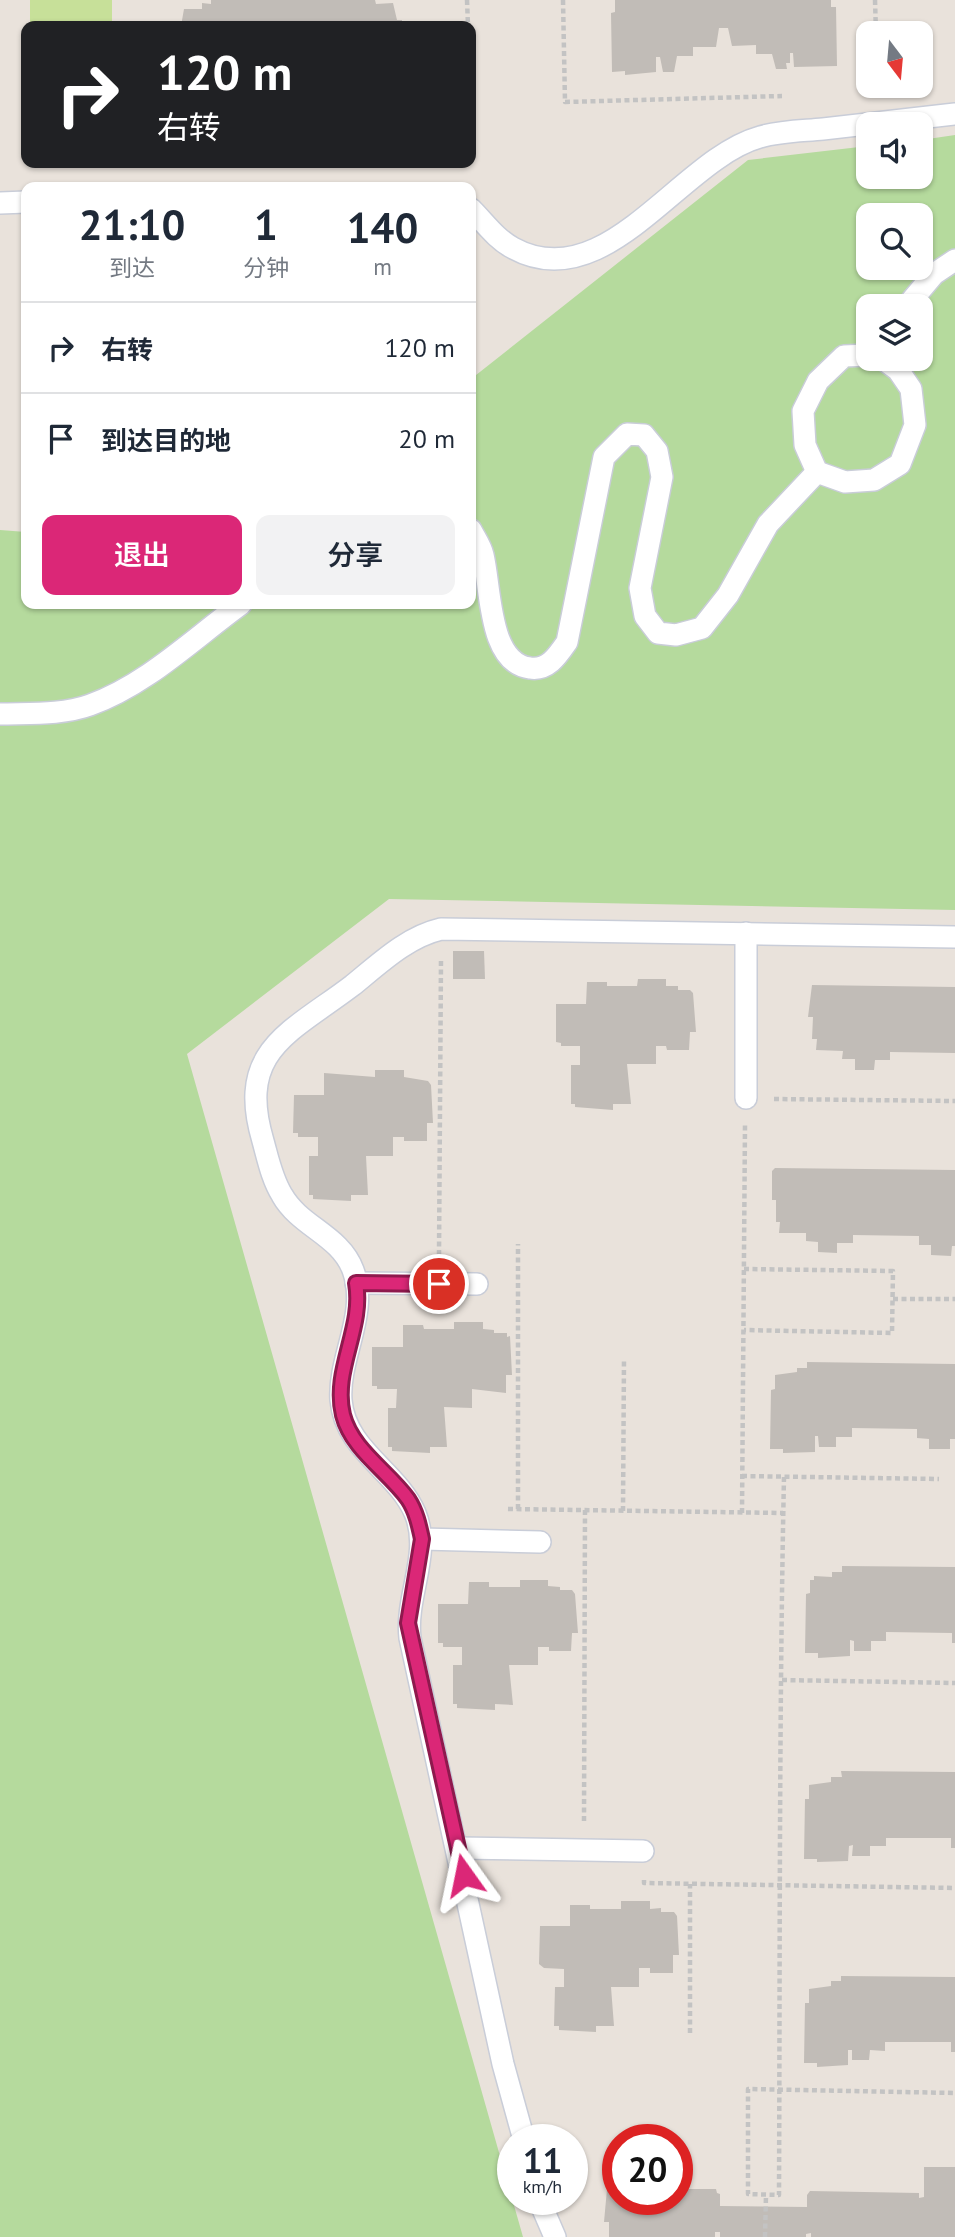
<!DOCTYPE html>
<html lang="zh">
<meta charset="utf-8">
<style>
:root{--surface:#fff;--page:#f2f2f3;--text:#1f2937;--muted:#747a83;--line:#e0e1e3;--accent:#db2777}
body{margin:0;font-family:"PT Sans","Noto Sans SC",sans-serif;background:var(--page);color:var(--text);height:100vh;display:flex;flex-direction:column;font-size:26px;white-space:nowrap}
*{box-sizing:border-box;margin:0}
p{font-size:23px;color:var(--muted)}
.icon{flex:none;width:38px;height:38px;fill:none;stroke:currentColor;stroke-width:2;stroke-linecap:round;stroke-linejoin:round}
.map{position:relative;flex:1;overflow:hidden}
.panel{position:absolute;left:21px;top:182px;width:455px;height:427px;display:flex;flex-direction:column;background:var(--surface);border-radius:14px;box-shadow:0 2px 5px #0004}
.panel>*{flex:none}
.top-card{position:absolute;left:21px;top:21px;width:455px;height:147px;border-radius:14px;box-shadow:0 2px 5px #0004;background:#202124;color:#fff;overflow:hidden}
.needle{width:46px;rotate:164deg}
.tools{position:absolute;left:856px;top:21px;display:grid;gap:14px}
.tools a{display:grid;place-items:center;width:77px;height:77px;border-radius:14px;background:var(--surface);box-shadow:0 2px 5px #0004;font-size:35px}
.speed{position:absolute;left:497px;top:2124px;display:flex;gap:14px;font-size:35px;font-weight:700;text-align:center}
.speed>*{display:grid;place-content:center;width:91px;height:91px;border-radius:50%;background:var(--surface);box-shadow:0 2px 5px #0004;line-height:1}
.speed small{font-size:18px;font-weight:400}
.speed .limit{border:10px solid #d22;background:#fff;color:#111}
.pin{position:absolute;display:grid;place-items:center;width:60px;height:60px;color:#fff;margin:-30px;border:4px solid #fff;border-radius:50%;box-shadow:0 2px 7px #0007}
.me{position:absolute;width:77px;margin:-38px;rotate:348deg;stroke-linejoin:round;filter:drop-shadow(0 0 5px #0008)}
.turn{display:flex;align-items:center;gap:24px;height:147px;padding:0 21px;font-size:32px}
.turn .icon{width:91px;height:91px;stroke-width:2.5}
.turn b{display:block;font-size:49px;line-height:60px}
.eta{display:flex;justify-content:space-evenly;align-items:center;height:119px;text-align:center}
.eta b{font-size:42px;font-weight:600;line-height:49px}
.cta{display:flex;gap:14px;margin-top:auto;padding:14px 21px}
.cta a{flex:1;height:80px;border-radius:14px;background:var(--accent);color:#fff;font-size:28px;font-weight:600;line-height:80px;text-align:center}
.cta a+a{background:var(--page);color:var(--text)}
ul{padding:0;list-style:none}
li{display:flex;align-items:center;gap:21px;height:91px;padding:0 21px;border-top:2px solid var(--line)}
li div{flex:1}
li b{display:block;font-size:26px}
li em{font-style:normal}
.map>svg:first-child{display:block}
.green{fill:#b5da9d;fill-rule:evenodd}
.pitch{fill:#c7e099}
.building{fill:#c1bcb7}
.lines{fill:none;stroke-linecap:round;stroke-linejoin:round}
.lane-casing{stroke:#c9cdd8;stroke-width:24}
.path{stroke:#c3c3c3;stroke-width:4.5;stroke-dasharray:5 3.5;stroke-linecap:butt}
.lane{stroke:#fff;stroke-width:21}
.route-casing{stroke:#8e194d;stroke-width:18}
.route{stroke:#db2777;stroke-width:12}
</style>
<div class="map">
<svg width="955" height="2237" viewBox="0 0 955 2237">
<rect width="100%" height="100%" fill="#e9e2db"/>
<!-- green -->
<path class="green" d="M955 135V910L389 899 187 1054 523 2237H0V530L26 532V604H471V379L748 160 868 146V177H920L921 140ZM868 215H920V268H868ZM868 306H920V359H868Z"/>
<!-- pitch -->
<rect class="pitch" x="30" y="0" width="82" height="26"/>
<!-- building -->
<g class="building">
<polygon points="211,0 375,0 376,4 393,3 397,20 402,20 402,26 181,26 184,9 202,9 202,3 211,4"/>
<polygon points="615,0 831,0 831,7 836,7 837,66 794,67 793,53 790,53 790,63 786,63 787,69 776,69 772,54 756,54 756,45 732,46 728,28 719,28 716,47 693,47 693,56 677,56 674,72 663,72 660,57 656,57 656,72 625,75 625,71 612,72 611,13 615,12"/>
<polygon points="453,951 484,951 485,979 453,979"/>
<polygon points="638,979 666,979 666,986 678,986 678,990 690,990 693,993 696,1032 690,1032 689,1050 667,1050 666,1046 656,1046 656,1064 627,1064 631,1104 613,1104 613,1110 575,1107 575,1104 571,1104 571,1065 580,1065 580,1046 561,1046 561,1043 556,1042 556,1004 586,1004 587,982 607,982 607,986 637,986"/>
<polygon points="812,985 955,987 955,1053 890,1052 890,1060 875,1060 874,1070 855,1070 855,1059 842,1059 843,1051 816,1050 817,1039 812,1039 813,1017 808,1017"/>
<polygon points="375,1070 404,1070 404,1077 428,1081 431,1085 433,1123 427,1123 427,1141 404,1141 404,1137 393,1137 393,1156 366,1156 368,1195 351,1195 351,1201 313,1199 313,1195 309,1195 309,1156 318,1156 318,1137 298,1137 298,1133 293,1133 294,1095 324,1095 324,1073 375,1077"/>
<polygon points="775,1168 955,1170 955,1246 952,1246 951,1256 931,1255 931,1245 919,1245 919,1236 853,1235 853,1243 837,1243 837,1253 818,1252 818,1242 806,1241 806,1233 779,1233 780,1222 776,1222 776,1200 772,1200 772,1171"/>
<polygon points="454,1322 483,1322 483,1329 494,1330 494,1333 507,1333 507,1337 510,1336 512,1375 506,1375 506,1393 472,1389 472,1408 444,1407 447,1447 430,1447 430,1453 392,1451 392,1447 388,1447 388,1408 396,1408 397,1389 377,1389 377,1386 372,1386 372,1347 403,1347 403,1325 423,1325 424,1329 454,1329"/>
<polygon points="807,1362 955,1364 955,1439 950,1439 950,1449 929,1449 929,1439 917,1438 917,1429 852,1428 852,1437 836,1437 836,1447 819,1447 818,1436 815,1436 815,1452 783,1453 783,1449 770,1449 771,1390 775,1389 775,1375 797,1372 797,1368 807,1368"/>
<polygon points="842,1566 955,1567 955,1643 952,1643 952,1633 886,1632 886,1641 871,1641 871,1651 854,1651 854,1641 850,1640 850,1656 818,1658 818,1653 805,1653 806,1594 810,1593 810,1580 814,1580 814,1576 832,1577 832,1572 842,1572"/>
<polygon points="520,1580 548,1580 548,1586 560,1587 560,1590 572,1590 575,1594 578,1633 572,1633 571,1651 549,1651 549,1647 538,1647 538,1665 509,1665 513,1705 495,1704 495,1710 457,1708 457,1704 453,1704 453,1665 462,1665 462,1647 443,1647 443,1643 438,1643 438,1604 468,1604 469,1582 489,1582 489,1587 520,1587"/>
<polygon points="841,1771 955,1772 955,1848 951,1848 951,1838 886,1838 886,1846 870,1846 870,1856 852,1856 853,1845 849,1846 848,1861 817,1862 817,1859 804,1859 805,1799 809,1799 809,1785 831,1782 831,1777 842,1777"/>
<polygon points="621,1901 650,1901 650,1909 661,1908 661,1912 674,1912 677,1916 679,1955 673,1955 673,1973 650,1973 650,1968 639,1968 639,1987 611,1987 614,2026 596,2026 596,2032 559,2030 559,2026 554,2026 555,1987 564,1987 564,1969 544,1968 539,1964 540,1926 570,1926 570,1905 590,1905 590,1909 621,1909"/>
<polygon points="841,1976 955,1977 955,2052 951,2052 951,2042 885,2042 885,2051 870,2050 869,2060 852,2060 852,2050 848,2050 848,2065 817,2067 817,2063 804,2063 805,2003 809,2003 809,1989 831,1986 831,1981 841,1981"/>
<polygon points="924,2167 955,2167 955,2237 811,2237 811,2233 806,2234 806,2237 720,2237 720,2232 715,2232 715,2237 609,2237 609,2222 604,2222 607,2189 618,2189 618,2200 677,2200 677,2189 716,2189 717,2193 720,2194 720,2206 807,2207 807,2195 810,2191 919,2193 919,2198 924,2197"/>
</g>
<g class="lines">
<!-- lane casing -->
<g class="lane-casing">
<g id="lane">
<polyline points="0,203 26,202"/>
<path d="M471 209C485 223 496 239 513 248 606 299 680 159 760 137 780 131 803 131 823 129 867 124 911 119 955 114"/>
<polyline points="907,306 934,274 955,260"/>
<polyline points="868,355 844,356 818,381 803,411 805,445 817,472 845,482 874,480 900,464 915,425 911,389 898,370 883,359"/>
<path d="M471 530C475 538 481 546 483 555 491 587 488 663 530 668 548 671 558 655 567 642L604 457 627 434 644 435 657 451 662 477 640 588 645 616 658 633 676 635 702 628 728 595 768 524 817 472"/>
<path d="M0 714C29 713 63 715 90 705 146 685 193 639 241 604"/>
<polyline points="746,933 746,1098"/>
<polyline points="356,1283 477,1284"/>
<polyline points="422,1539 540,1542"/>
<polyline points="458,1848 643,1851"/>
<path d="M524 2140 503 2064 410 1638C405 1596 432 1553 415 1513 397 1471 345 1450 341 1400 338 1357 369 1314 353 1270 340 1235 300 1227 282 1195 272 1179 268 1159 263 1141 236 1050 290 1033 353 985 380 963 407 937 441 929L955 937"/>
<polyline points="539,2200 555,2237"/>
</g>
</g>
<!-- path -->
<g class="path">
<polyline points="467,0 468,26"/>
<polyline points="563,0 565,102 782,96"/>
<polyline points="875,0 876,33"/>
<polyline points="471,100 471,104"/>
<polyline points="774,1099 955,1101"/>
<polyline points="439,1255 441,959"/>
<polyline points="744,1269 893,1271 892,1333 744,1330"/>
<polyline points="893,1299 955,1299"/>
<polyline points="742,1476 939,1479"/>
<path d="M784 1477C779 1716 780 1956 779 2195L748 2194V2089L955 2093"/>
<polyline points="508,1509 783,1513"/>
<polyline points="518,1509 518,1244"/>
<polyline points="623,1511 624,1358"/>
<polyline points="742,1513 745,1125"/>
<polyline points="782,1680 955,1683"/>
<polyline points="584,1821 585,1510"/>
<polyline points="644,1880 644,1883 955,1888"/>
<polyline points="690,2033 690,1884"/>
<polyline points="765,2237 766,2195"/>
</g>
<!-- lane -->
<use href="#lane" class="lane"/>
</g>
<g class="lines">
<!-- route casing -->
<g class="route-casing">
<path id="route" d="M439 1284 356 1283C364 1328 332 1370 343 1415 352 1450 388 1471 408 1499 416 1511 419 1525 422 1539L408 1623 464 1875"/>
</g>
<!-- route -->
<use href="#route" class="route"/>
</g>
</svg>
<div class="tools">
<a><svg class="needle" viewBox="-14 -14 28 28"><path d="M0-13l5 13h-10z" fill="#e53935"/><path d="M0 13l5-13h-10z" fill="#747a83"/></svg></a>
<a><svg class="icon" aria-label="sound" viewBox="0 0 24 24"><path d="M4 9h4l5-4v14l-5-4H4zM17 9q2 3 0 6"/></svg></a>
<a><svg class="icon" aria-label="search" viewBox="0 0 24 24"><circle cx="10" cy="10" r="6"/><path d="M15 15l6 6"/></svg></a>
<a><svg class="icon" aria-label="layers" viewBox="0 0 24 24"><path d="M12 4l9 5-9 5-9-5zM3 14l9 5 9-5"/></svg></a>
</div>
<div class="speed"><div>11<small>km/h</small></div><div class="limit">20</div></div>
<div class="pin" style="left:439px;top:1284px;background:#d93025"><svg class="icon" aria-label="arrive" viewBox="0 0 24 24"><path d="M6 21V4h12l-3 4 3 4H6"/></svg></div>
<svg class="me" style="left:464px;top:1875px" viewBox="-20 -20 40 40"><path d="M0-17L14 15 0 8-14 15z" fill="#db2777" stroke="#fff" stroke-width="4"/></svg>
<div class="top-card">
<div class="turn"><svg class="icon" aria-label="right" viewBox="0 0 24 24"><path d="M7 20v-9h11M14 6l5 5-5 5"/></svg><div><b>120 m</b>右转</div></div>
</div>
<section class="panel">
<div class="eta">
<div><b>21:10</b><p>到达</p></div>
<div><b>1</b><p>分钟</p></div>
<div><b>140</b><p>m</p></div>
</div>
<ul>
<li><svg class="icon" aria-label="right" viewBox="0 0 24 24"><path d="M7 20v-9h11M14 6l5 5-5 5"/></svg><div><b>右转</b></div><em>120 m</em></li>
<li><svg class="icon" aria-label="arrive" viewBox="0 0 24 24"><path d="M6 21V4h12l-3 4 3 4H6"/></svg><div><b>到达目的地</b></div><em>20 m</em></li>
</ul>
<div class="cta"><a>退出</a><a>分享</a></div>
</section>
</div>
